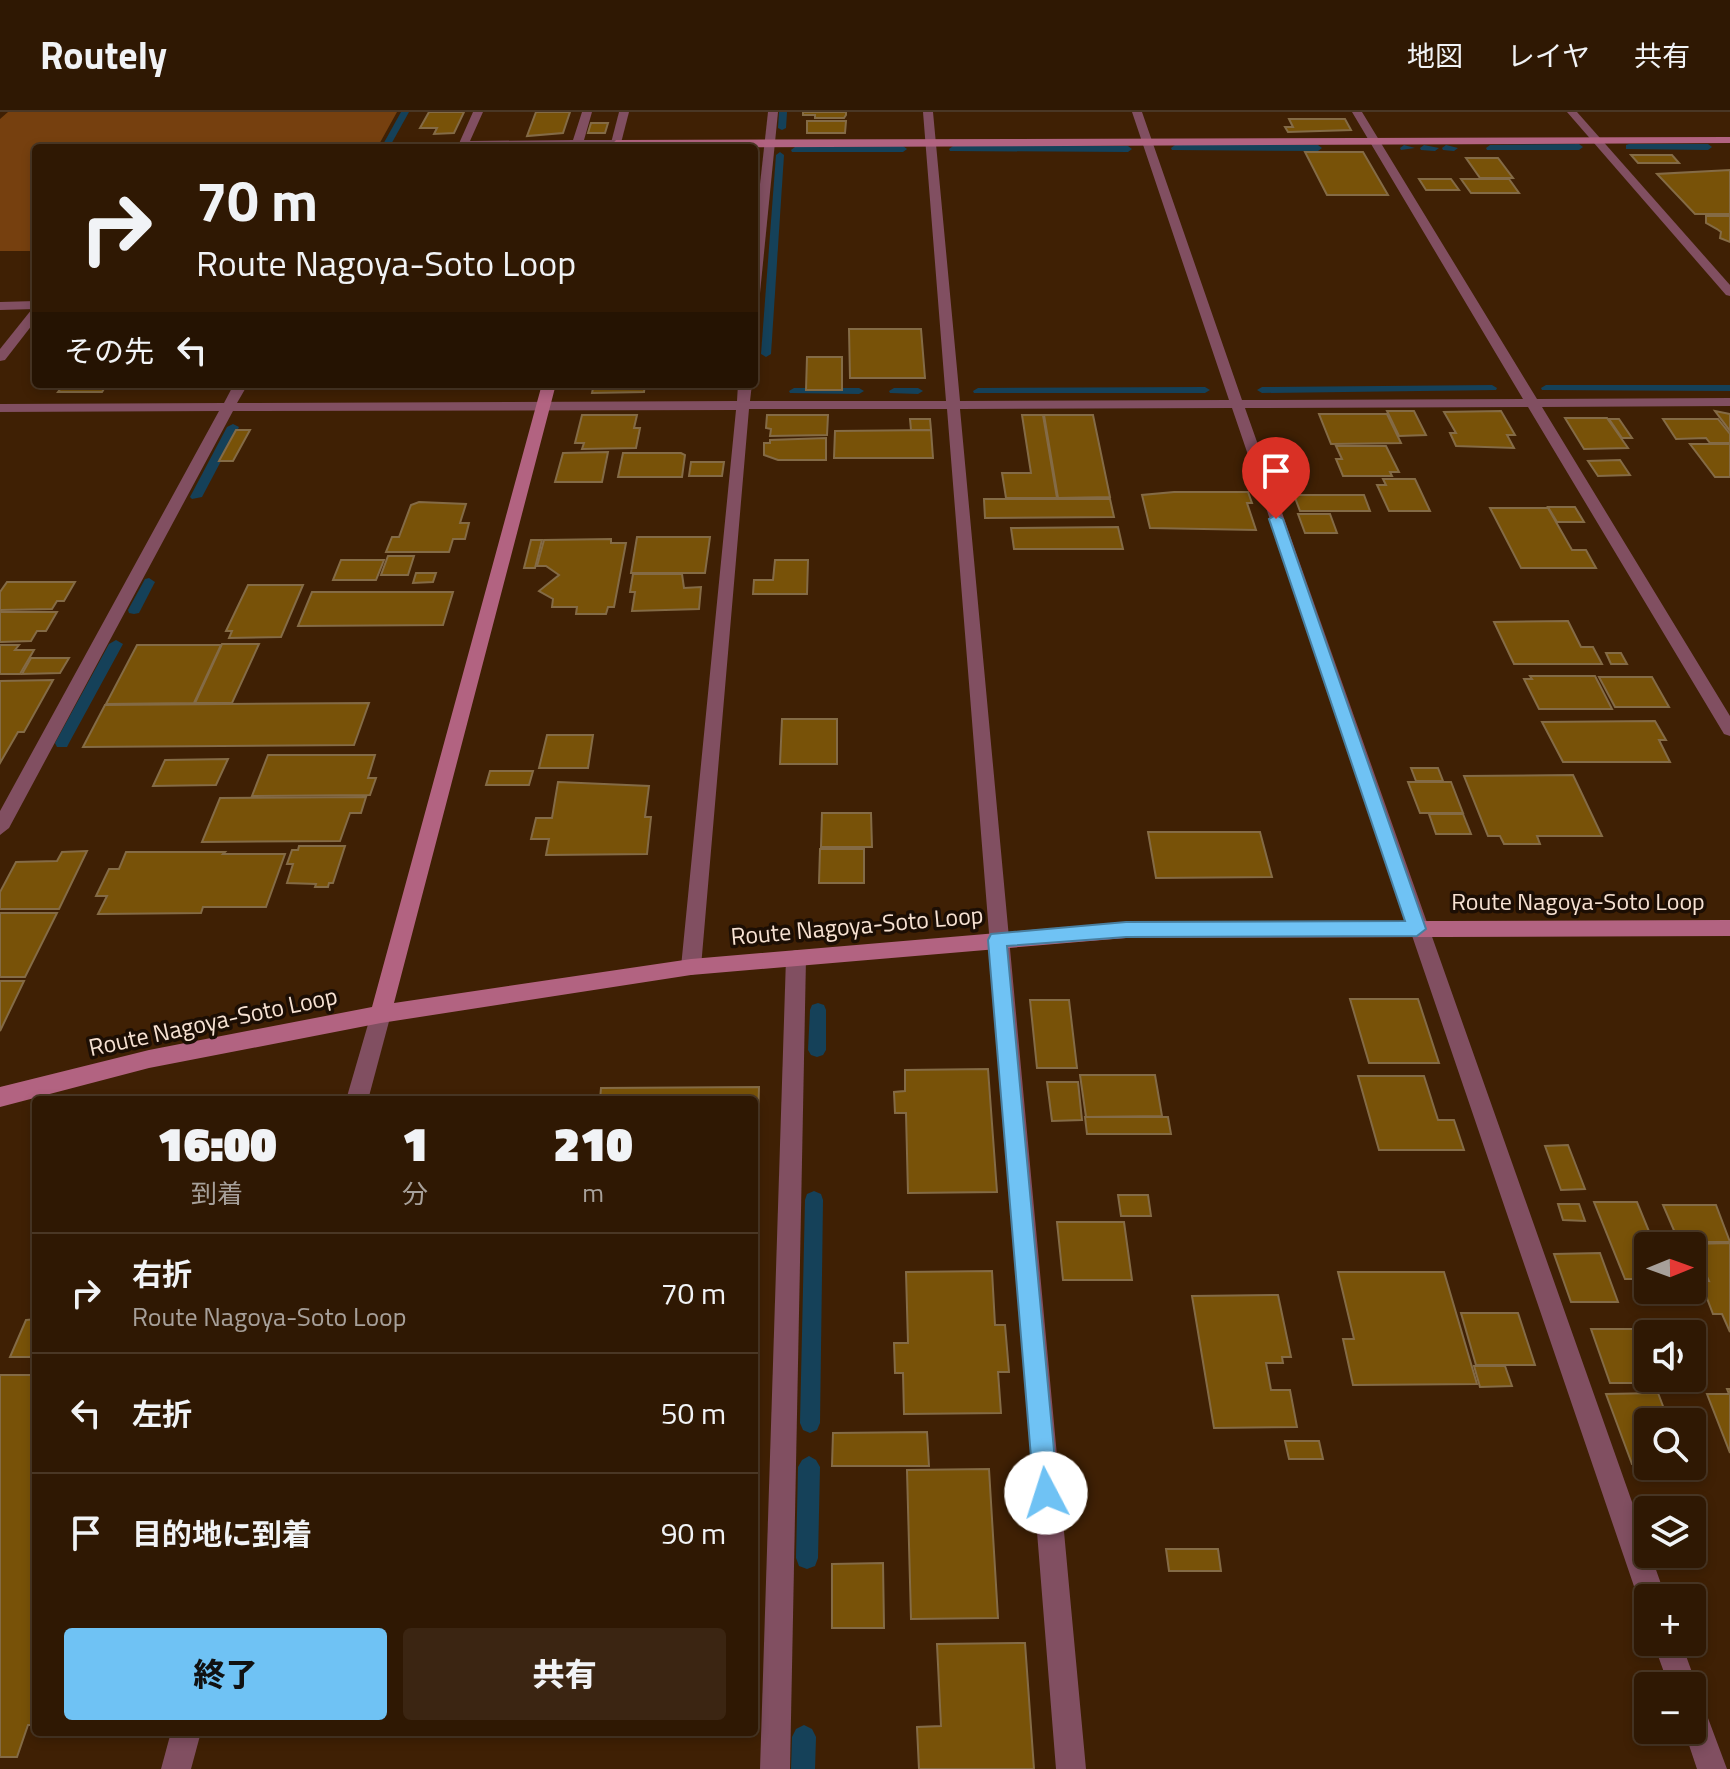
<!DOCTYPE html>
<html lang="ja">
<meta charset="utf-8">
<style>
:root{--surface:#2f1803;--page:#3b2512;--text:#f1f3f6;--muted:#a7a09a;--line:#4a3725;--accent:#6fc2f4}
body{margin:0;font-family:"Titillium Web","Noto Sans JP",sans-serif;background:var(--page);color:var(--text);height:100vh;display:flex;flex-direction:column;font-size:30px;white-space:nowrap}
*{box-sizing:border-box;margin:0}
p{font-size:26px;color:var(--muted)}
.icon{flex:none;width:44px;height:44px;fill:none;stroke:currentColor;stroke-width:2;stroke-linecap:round;stroke-linejoin:round}
.map{position:relative;flex:1;overflow:hidden}
.details{position:absolute;left:32px;top:984px;width:726px;height:640px;display:flex;flex-direction:column;background:var(--surface);border-radius:8px;box-shadow:0 4px 12px #0003,0 0 0 2px var(--line)}
.details>*{flex:none}
.banner{position:absolute;left:32px;top:32px;width:726px;height:244px;border-radius:8px;box-shadow:0 4px 12px #0003,0 0 0 2px var(--line);background:#2f1803;color:var(--text);overflow:hidden}
.needle{width:52px;rotate:89deg}
.buttons{position:absolute;left:1634px;top:1120px;display:grid;gap:16px}
.buttons a{display:grid;place-items:center;width:72px;height:72px;border-radius:8px;background:var(--surface);box-shadow:0 4px 12px #0003,0 0 0 2px var(--line);font-size:40px}
.pin{position:absolute;display:grid;place-items:center;width:68px;height:68px;color:#fff;margin:-82px -34px;border-radius:50% 50% 50% 0;rotate:-45deg;box-shadow:0 0 8px #0007}
.pin .icon{rotate:45deg}
.me{position:absolute;width:88px;margin:-44px;rotate:355deg;stroke-linejoin:round;filter:drop-shadow(0 0 6px #0008)}
.turn{display:flex;align-items:center;gap:28px;height:168px;padding:0 32px;font-size:36px}
.turn .icon{width:104px;height:104px;stroke-width:2.5}
.turn b{display:block;font-size:56px;line-height:68px}
.then{display:flex;align-items:center;height:76px;padding:0 32px;background:#0003;gap:16px;font-size:30px}
.eta{display:flex;justify-content:space-evenly;align-items:center;height:136px;text-align:center}
.eta b{font-size:48px;font-weight:800;line-height:56px}
.button{display:flex;gap:16px;margin-top:auto;padding:16px 32px}
.button a{flex:1;height:92px;border-radius:8px;background:var(--accent);color:#111;font-size:32px;font-weight:800;line-height:92px;text-align:center}
.button a+a{background:var(--page);color:var(--text)}
ul{padding:0;list-style:none}
li{display:flex;align-items:center;gap:24px;height:120px;padding:0 32px;border-top:2px solid var(--line)}
li div{flex:1}
li b{display:block;font-size:30px}
li em{font-style:normal}
header{display:flex;align-items:center;gap:48px;box-sizing:border-box;height:112px;padding:0 40px;background:var(--surface);border-bottom:2px solid var(--line)}
header strong{font-size:38px}
nav{display:flex;gap:44px;margin-inline-start:auto;font-size:28px}
.map>svg:first-child{display:block}
.green{fill:#76400f}
.lines{fill:none;stroke-linecap:round;stroke-linejoin:round}
.stream{fill:#154159;fill-rule:evenodd}
.building{fill:#785208;stroke:#846b46;stroke-width:2}
.lane{fill:#814f61;fill-rule:evenodd}
.street{fill:#814f61;fill-rule:evenodd}
.secondary{fill:#b26381;fill-rule:evenodd}
.route{fill:#6fc2f4;stroke:#487e9f;stroke-width:2}
.labels{text-anchor:middle;stroke-width:7;stroke-linejoin:round;paint-order:stroke}
.street-label{font-size:24px;fill:#f7e2d3;stroke:#1c0e04}
</style>
<header>
<strong>Routely</strong>
<nav><a>地図</a><a>レイヤ</a><a>共有</a></nav>
</header>
<div class="map">
<svg width="1730" height="1657" viewBox="0 0 1730 1657">
<rect width="100%" height="100%" fill="#3f2004"/>
<!-- green -->
<polygon class="green" points="8,0 397,0 377,36 36,36 36,139 0,139 0,7"/>
<g class="lines">
<!-- stream -->
<g class="stream">
<polygon points="401,0 409,0 389,36 381,36"/>
<polygon points="779,0 787,0 786,16 782,18 778,16"/>
<polygon points="1629,32 1708,32 1712,35 1708,38 1626,37 1626,33"/>
<polygon points="1175,33 1318,33 1322,36 1318,39 1172,38 1171,36"/>
<polygon points="1404,33 1415,36 1401,38 1400,36"/>
<polygon points="1424,33 1439,36 1435,39 1421,38 1420,36"/>
<polygon points="1446,33 1458,36 1454,39 1443,38 1442,36"/>
<polygon points="1490,33 1579,32 1583,35 1579,38 1487,38 1486,36"/>
<polygon points="953,34 1128,34 1132,37 1128,40 950,39 949,37"/>
<polygon points="795,35 903,34 907,37 903,40 792,40 791,38"/>
<polygon points="780,40 784,43 771,242 766,245 761,242 776,43"/>
<polygon points="252,272 262,272 256,278 252,277"/>
<polygon points="1492,273 1497,276 1496,278 1262,281 1257,278 1262,275"/>
<polygon points="1546,273 1730,273 1730,279 1542,278 1541,276"/>
<polygon points="794,276 859,276 864,279 859,282 790,281 789,279"/>
<polygon points="894,276 918,276 923,279 918,282 890,281 889,279"/>
<polygon points="978,276 1205,275 1210,278 1205,281 974,281 973,279"/>
<polygon points="233,312 239,315 202,385 192,387 190,385 227,315"/>
<polygon points="149,466 155,470 139,501 134,502 129,501 128,498 145,467"/>
<polygon points="116,528 123,532 69,631 67,635 57,635 55,631 109,532"/>
<polygon points="818,891 824,893 826,898 826,938 823,943 817,945 811,943 808,938 810,898 812,893"/>
<polygon points="814,1079 821,1082 823,1088 820,1311 817,1318 810,1321 803,1318 800,1311 805,1088 807,1082"/>
<polygon points="809,1344 816,1348 820,1355 818,1446 815,1454 807,1457 799,1454 796,1446 798,1355 802,1348"/>
<polygon points="804,1613 812,1617 816,1625 815,1657 791,1657 792,1625 796,1617"/>
</g>
</g>
<!-- building -->
<g class="building">
<polygon points="429,0 464,0 454,21 434,22 437,16 420,16"/>
<polygon points="536,0 570,0 563,21 527,24"/>
<polygon points="803,0 846,0 846,3 844,6 815,6 815,3 803,3"/>
<polygon points="1289,7 1345,7 1351,18 1288,20 1285,15 1293,15"/>
<polygon points="807,9 846,9 845,21 807,21"/>
<polygon points="591,11 608,11 605,21 588,21"/>
<polygon points="1305,40 1363,40 1388,83 1327,83"/>
<polygon points="1631,43 1672,43 1679,51 1638,51"/>
<polygon points="1466,46 1498,46 1513,66 1480,66"/>
<polygon points="1730,58 1730,102 1695,102 1657,62"/>
<polygon points="1419,67 1451,67 1459,78 1426,78"/>
<polygon points="1461,67 1509,67 1519,81 1471,81"/>
<polygon points="1706,104 1730,104 1730,130 1720,126 1721,120 1717,117 1706,111"/>
<polygon points="849,217 921,217 925,266 850,266"/>
<polygon points="807,245 842,245 842,278 806,278"/>
<polygon points="64,272 107,272 102,280 58,280"/>
<polygon points="594,272 645,272 644,280 592,281"/>
<polygon points="1387,299 1414,299 1426,323 1399,324"/>
<polygon points="1501,299 1515,323 1507,323 1514,336 1456,334 1450,321 1456,321 1444,300"/>
<polygon points="1715,299 1730,302 1730,319"/>
<polygon points="1319,302 1387,302 1401,331 1331,332"/>
<polygon points="582,303 637,303 634,316 640,316 636,336 582,337 584,331 575,331"/>
<polygon points="767,303 828,303 827,323 770,324 771,317 766,316"/>
<polygon points="1022,303 1043,303 1057,386 1006,386 1002,361 1031,361"/>
<polygon points="1044,303 1093,303 1110,385 1058,386"/>
<polygon points="1565,306 1607,306 1628,336 1584,337"/>
<polygon points="910,307 930,307 931,318 911,318"/>
<polygon points="1609,307 1619,307 1632,326 1622,326"/>
<polygon points="1663,307 1718,307 1730,322 1730,331 1710,331 1706,326 1676,327"/>
<polygon points="236,318 250,318 233,349 219,349"/>
<polygon points="931,318 933,346 834,346 835,319"/>
<polygon points="826,326 826,348 778,348 764,343 764,331 770,331 770,328"/>
<polygon points="1690,332 1730,332 1730,365 1715,365"/>
<polygon points="1336,334 1386,334 1399,360 1390,360 1392,364 1343,364 1336,347 1342,347"/>
<polygon points="608,340 602,370 555,370 563,341"/>
<polygon points="623,341 681,341 685,343 682,365 618,365"/>
<polygon points="1620,348 1630,363 1598,364 1588,349"/>
<polygon points="691,350 724,350 722,364 689,364"/>
<polygon points="1383,367 1415,367 1430,399 1389,399 1377,373 1386,373"/>
<polygon points="1174,380 1248,380 1252,391 1247,391 1256,418 1150,416 1142,383"/>
<polygon points="1294,383 1364,383 1370,399 1300,399"/>
<polygon points="984,387 1110,387 1114,405 985,406"/>
<polygon points="419,390 466,392 460,411 469,411 465,427 453,427 449,440 386,440 392,425 399,425 411,393"/>
<polygon points="1548,395 1575,395 1584,410 1557,410"/>
<polygon points="1490,396 1548,396 1572,438 1586,438 1596,456 1521,456"/>
<polygon points="1298,402 1330,402 1337,421 1305,421"/>
<polygon points="1118,415 1123,437 1014,437 1011,416"/>
<polygon points="637,425 710,425 705,461 631,461"/>
<polygon points="611,427 611,431 626,431 614,495 608,495 606,502 576,502 577,495 552,495 553,487 539,479 559,463 546,454 537,454 544,428"/>
<polygon points="531,428 542,428 535,456 524,456"/>
<polygon points="388,444 414,444 408,463 381,463"/>
<polygon points="341,448 384,448 376,468 333,468"/>
<polygon points="775,448 808,448 807,482 753,482 754,468 773,468"/>
<polygon points="416,461 436,461 433,470 413,471"/>
<polygon points="633,462 682,462 684,476 701,475 699,497 632,499 635,480 630,480"/>
<polygon points="7,470 75,470 64,489 57,489 52,497 0,498 0,480"/>
<polygon points="248,473 303,473 281,525 229,526 232,519 226,519"/>
<polygon points="312,480 453,480 443,513 298,514"/>
<polygon points="0,500 57,500 46,519 37,519 31,529 0,530"/>
<polygon points="1568,509 1581,535 1593,535 1602,552 1514,552 1494,510"/>
<polygon points="222,532 259,532 232,591 195,591"/>
<polygon points="0,533 19,533 15,538 34,538 20,562 0,562"/>
<polygon points="137,533 221,533 194,591 106,592"/>
<polygon points="1606,541 1621,541 1627,552 1611,552"/>
<polygon points="31,546 69,546 60,561 22,562"/>
<polygon points="1530,564 1595,564 1612,597 1539,597 1524,567 1532,567"/>
<polygon points="1599,565 1652,565 1669,595 1615,595"/>
<polygon points="53,568 24,620 18,620 0,651 0,569"/>
<polygon points="369,591 354,633 83,635 105,593"/>
<polygon points="782,607 837,607 837,652 780,652"/>
<polygon points="1655,609 1666,628 1659,628 1670,650 1563,650 1542,610"/>
<polygon points="547,623 593,623 588,656 539,656"/>
<polygon points="268,643 375,643 368,666 376,666 370,683 252,684"/>
<polygon points="228,647 216,673 153,674 165,648"/>
<polygon points="1411,656 1438,656 1443,669 1416,669"/>
<polygon points="490,659 533,659 529,673 486,673"/>
<polygon points="1573,663 1602,724 1537,724 1540,732 1504,732 1500,724 1488,724 1464,664"/>
<polygon points="558,670 649,674 645,705 651,705 647,742 546,743 549,727 531,727 536,706 552,706"/>
<polygon points="1408,670 1451,670 1463,701 1420,701"/>
<polygon points="366,685 361,701 350,701 340,729 202,730 220,686"/>
<polygon points="822,701 871,701 872,735 821,735"/>
<polygon points="1429,702 1463,702 1471,722 1436,722"/>
<polygon points="1148,720 1260,720 1272,765 1156,766"/>
<polygon points="299,734 345,734 333,771 329,771 328,775 315,775 316,772 287,771 293,752 287,752 292,738 298,738"/>
<polygon points="820,737 864,737 864,771 819,771"/>
<polygon points="87,739 59,797 0,797 0,780 16,750 57,749 62,740"/>
<polygon points="126,740 225,740 223,742 285,742 266,795 203,795 201,801 98,802 107,784 96,784 109,757 119,757"/>
<polygon points="0,801 57,801 25,865 0,865"/>
<polygon points="0,869 24,869 0,919"/>
<polygon points="1350,887 1418,887 1439,951 1369,951"/>
<polygon points="1030,888 1069,888 1077,956 1037,956"/>
<polygon points="988,957 997,1080 908,1081 906,1001 895,1001 894,980 905,979 905,958"/>
<polygon points="1080,963 1155,963 1162,1004 1086,1005"/>
<polygon points="1358,964 1424,964 1438,1008 1454,1008 1464,1038 1379,1038"/>
<polygon points="1047,970 1078,970 1082,1008 1052,1009"/>
<polygon points="759,975 757,1042 754,1042 754,988 600,988 601,976"/>
<polygon points="1085,1005 1168,1005 1171,1022 1087,1022"/>
<polygon points="1568,1033 1585,1077 1561,1078 1545,1034"/>
<polygon points="1118,1083 1148,1083 1151,1104 1121,1104"/>
<polygon points="1594,1090 1637,1090 1655,1134 1648,1134 1648,1167 1625,1167"/>
<polygon points="1558,1092 1579,1092 1585,1109 1563,1108"/>
<polygon points="1663,1093 1716,1093 1730,1130 1679,1130"/>
<polygon points="1057,1110 1124,1110 1132,1168 1063,1168"/>
<polygon points="1730,1131 1730,1220 1722,1202 1713,1202 1700,1168 1709,1169 1692,1132"/>
<polygon points="1600,1141 1618,1190 1571,1190 1554,1142"/>
<polygon points="992,1159 995,1213 1005,1213 1009,1260 998,1260 1001,1301 904,1302 903,1261 895,1261 894,1231 908,1231 906,1160"/>
<polygon points="1338,1160 1444,1160 1477,1272 1353,1273 1343,1227 1354,1227"/>
<polygon points="1278,1183 1291,1245 1282,1245 1283,1251 1266,1251 1271,1278 1290,1278 1297,1315 1214,1316 1192,1184"/>
<polygon points="1461,1201 1518,1201 1535,1253 1476,1253"/>
<polygon points="26,1208 36,1207 36,1245 10,1245"/>
<polygon points="1591,1217 1670,1217 1672,1222 1648,1222 1648,1266 1690,1266 1692,1271 1610,1271"/>
<polygon points="1474,1254 1505,1254 1512,1274 1480,1275"/>
<polygon points="0,1263 36,1263 36,1613 28,1613 17,1645 0,1645"/>
<polygon points="1727,1277 1730,1277 1730,1341 1707,1282 1729,1282"/>
<polygon points="1658,1281 1669,1310 1648,1310 1648,1352 1632,1352 1606,1282"/>
<polygon points="927,1320 929,1354 832,1354 833,1321"/>
<polygon points="1285,1329 1319,1329 1323,1347 1289,1347"/>
<polygon points="989,1357 998,1506 911,1507 907,1358"/>
<polygon points="1166,1437 1218,1437 1221,1459 1169,1459"/>
<polygon points="883,1451 884,1516 832,1516 832,1452"/>
<polygon points="1025,1531 1034,1657 919,1657 917,1615 941,1614 937,1532"/>
</g>
<g class="lines">
<!-- lane -->
<g class="lane">
<path d="M473 0H483L470 29 573 28 582 0H592L584 28H616L621 31C610 38 483 36 457 36Z"/>
<polygon points="36,189 36,197 0,198 0,190"/>
</g>
<!-- street -->
<g class="street">
<polygon points="619,0 629,0 621,31 616,34 611,31"/>
<polygon points="768,0 778,0 760,181 754,185 754,126"/>
<polygon points="923,0 933,0 960,289 1229,288 1132,0 1142,0 1242,288 1523,287 1352,0 1362,0 1537,287 1730,286 1730,294 1542,295 1730,604 1730,624 1724,622 1528,295 1245,296 1666,1486 1648,1486 1648,1498 1642,1496 1638,1486 1232,296 960,297 1086,1657 1056,1657 947,297 749,297 701,855 698,861 691,863 684,861 681,855 736,298 233,299 9,716 0,723 0,699 219,299 0,300 0,292 224,291 234,272 248,272 237,291 737,289 738,272 752,272 750,289 946,289"/>
<polygon points="1567,0 1577,0 1730,173 1730,184 1726,183"/>
<polygon points="36,196 36,208 5,248 0,249 0,237 32,197"/>
<polygon points="796,838 803,840 806,846 790,1657 760,1657 786,846 789,840"/>
<polygon points="381,893 388,896 391,902 368,988 346,988 371,902 374,896"/>
<polygon points="1653,1530 1681,1530 1697,1574 1693,1584 1692,1574 1669,1574"/>
<polygon points="1692,1585 1702,1590 1727,1657 1697,1657 1684,1618 1692,1618"/>
<polygon points="171,1620 201,1620 191,1657 161,1657"/>
</g>
<!-- secondary -->
<g class="secondary">
<polygon points="1730,25 1730,31 609,36 616,28"/>
<polygon points="542,272 556,272 394,891 691,847 1126,810 1730,808 1730,824 1126,826 691,863 381,911 149,956 0,995 0,975 149,938 372,895"/>
</g>
</g>
<!-- route -->
<polygon class="route" points="1276,403 1283,407 1426,817 1417,824 1126,825 1007,834 1058,1381 1055,1389 1046,1393 1038,1389 1034,1381 988,828 991,822 1126,810 1405,809 1269,407"/>
<g class="labels">
<!-- street labels -->
<g class="street-label">
<text x="1578" y="798">Route Nagoya-Soto Loop</text>
<text transform="translate(857 814) rotate(-5)" y="8">Route Nagoya-Soto Loop</text>
<text transform="translate(213 910) rotate(-12)" y="8">Route Nagoya-Soto Loop</text>
</g>
</g>
</svg>
<div class="buttons">
<a><svg class="needle" viewBox="-14 -14 28 28"><path d="M0-13l5 13h-10z" fill="#e53935"/><path d="M0 13l5-13h-10z" fill="#a7a09a"/></svg></a>
<a><svg class="icon" aria-label="sound" viewBox="0 0 24 24"><path d="M4 9h4l5-4v14l-5-4H4zM17 9q2 3 0 6"/></svg></a>
<a><svg class="icon" aria-label="search" viewBox="0 0 24 24"><circle cx="10" cy="10" r="6"/><path d="M15 15l6 6"/></svg></a>
<a><svg class="icon" aria-label="layers" viewBox="0 0 24 24"><path d="M12 4l9 5-9 5-9-5zM3 14l9 5 9-5"/></svg></a>
<a>+</a>
<a>−</a>
</div>
<div class="pin" style="left:1276px;top:407px;background:#d93025"><svg class="icon" aria-label="arrive" viewBox="0 0 24 24"><path d="M6 21V4h12l-3 4 3 4H6"/></svg></div>
<svg class="me" style="left:1046px;top:1381px" viewBox="-20 -20 40 40"><circle r="19" fill="#fff"/><path d="M0-13L10 11 0 6-10 11z" fill="#6fc2f4"/></svg>
<div class="banner">
<div class="turn"><svg class="icon" aria-label="right" viewBox="0 0 24 24"><path d="M7 20v-9h11M14 6l5 5-5 5"/></svg><div><b>70 m</b>Route Nagoya-Soto Loop</div></div>
<div class="then">その先<svg class="icon" aria-label="left" viewBox="0 0 24 24"><path d="M17 20v-9H6M10 6l-5 5 5 5"/></svg></div>
</div>
<section class="details">
<div class="eta">
<div><b>16:00</b><p>到着</p></div>
<div><b>1</b><p>分</p></div>
<div><b>210</b><p>m</p></div>
</div>
<ul>
<li><svg class="icon" aria-label="right" viewBox="0 0 24 24"><path d="M7 20v-9h11M14 6l5 5-5 5"/></svg><div><b>右折</b><p>Route Nagoya-Soto Loop</p></div><em>70 m</em></li>
<li><svg class="icon" aria-label="left" viewBox="0 0 24 24"><path d="M17 20v-9H6M10 6l-5 5 5 5"/></svg><div><b>左折</b></div><em>50 m</em></li>
<li><svg class="icon" aria-label="arrive" viewBox="0 0 24 24"><path d="M6 21V4h12l-3 4 3 4H6"/></svg><div><b>目的地に到着</b></div><em>90 m</em></li>
</ul>
<div class="button"><a>終了</a><a>共有</a></div>
</section>
</div>
